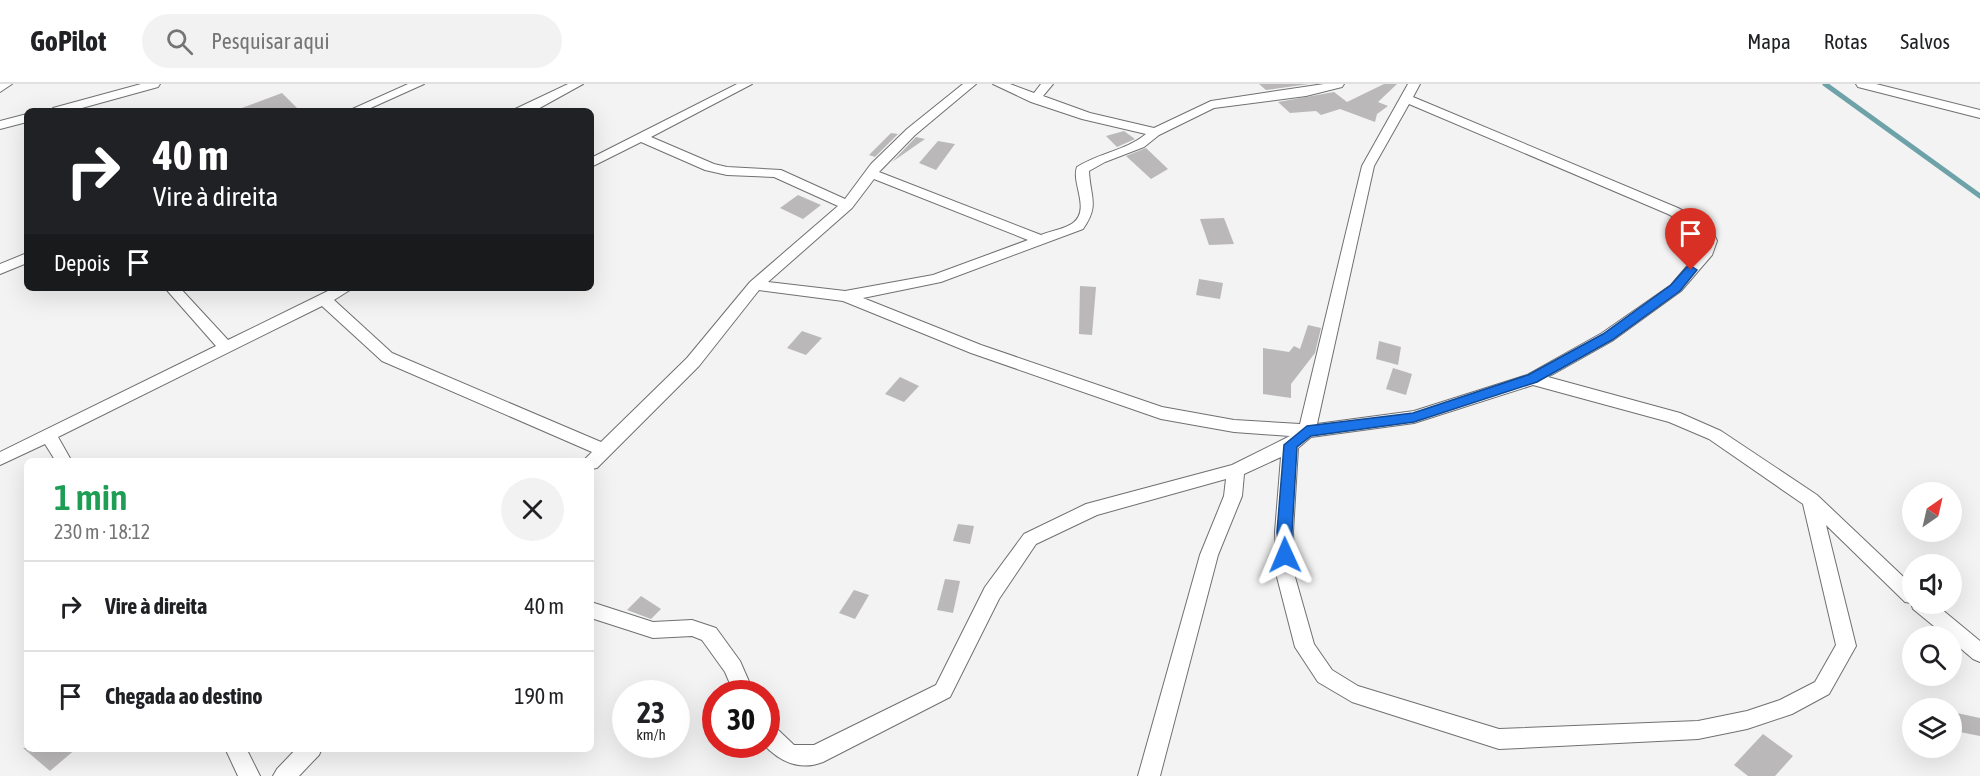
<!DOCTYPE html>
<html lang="pt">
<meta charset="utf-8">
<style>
:root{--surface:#fff;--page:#f2f2f2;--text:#202124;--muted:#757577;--line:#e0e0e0}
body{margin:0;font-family:"Asap Condensed",sans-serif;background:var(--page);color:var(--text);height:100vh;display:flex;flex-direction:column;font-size:22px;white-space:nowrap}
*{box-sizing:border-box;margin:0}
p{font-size:20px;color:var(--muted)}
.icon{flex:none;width:33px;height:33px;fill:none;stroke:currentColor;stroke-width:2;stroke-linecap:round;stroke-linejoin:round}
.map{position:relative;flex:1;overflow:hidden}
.sheet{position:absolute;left:24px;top:374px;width:570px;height:294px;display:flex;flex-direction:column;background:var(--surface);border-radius:9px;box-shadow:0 6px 24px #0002}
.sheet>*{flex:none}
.hud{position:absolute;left:24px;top:24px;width:570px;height:183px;border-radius:9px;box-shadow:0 6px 24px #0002;background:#202124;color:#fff;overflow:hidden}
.needle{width:39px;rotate:34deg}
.tools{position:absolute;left:1902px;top:398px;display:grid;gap:12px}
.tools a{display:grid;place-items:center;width:60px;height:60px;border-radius:50%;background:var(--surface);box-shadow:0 6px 24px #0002;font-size:30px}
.speed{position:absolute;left:612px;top:596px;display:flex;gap:12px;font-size:30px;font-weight:700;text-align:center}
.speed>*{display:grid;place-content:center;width:78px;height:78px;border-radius:50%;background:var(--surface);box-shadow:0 6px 24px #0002;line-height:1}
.speed small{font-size:15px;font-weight:400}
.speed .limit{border:9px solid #d22;background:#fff;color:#111}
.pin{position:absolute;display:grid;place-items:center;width:51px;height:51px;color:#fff;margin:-62px -26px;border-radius:50% 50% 50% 0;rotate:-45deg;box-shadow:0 0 6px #0007}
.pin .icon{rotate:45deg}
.me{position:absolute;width:66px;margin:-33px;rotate:359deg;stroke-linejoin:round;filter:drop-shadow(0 0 4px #0008)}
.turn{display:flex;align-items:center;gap:21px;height:126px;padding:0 30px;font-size:27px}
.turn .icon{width:78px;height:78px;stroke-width:2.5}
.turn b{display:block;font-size:42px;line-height:51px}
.then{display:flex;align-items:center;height:57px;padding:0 30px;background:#0003;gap:12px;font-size:22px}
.round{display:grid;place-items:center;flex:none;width:63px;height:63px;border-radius:32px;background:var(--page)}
.headline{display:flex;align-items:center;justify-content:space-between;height:102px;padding:0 30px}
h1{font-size:36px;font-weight:600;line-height:45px;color:#1e9e55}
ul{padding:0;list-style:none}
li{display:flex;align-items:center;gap:18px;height:90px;padding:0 30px;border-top:2px solid var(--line)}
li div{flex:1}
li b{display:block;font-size:22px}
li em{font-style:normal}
header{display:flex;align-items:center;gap:36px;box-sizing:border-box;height:84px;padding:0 30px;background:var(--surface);border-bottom:2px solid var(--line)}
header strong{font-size:28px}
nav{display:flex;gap:33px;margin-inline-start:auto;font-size:21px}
.search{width:420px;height:54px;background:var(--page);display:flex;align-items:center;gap:15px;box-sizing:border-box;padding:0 21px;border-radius:33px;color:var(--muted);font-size:22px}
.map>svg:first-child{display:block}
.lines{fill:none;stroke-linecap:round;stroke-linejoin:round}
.stream{stroke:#6ea2a9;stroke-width:5}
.building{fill:#bab8b8}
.street-casing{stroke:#6f7071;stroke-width:2}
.street{fill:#fff;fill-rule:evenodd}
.route{fill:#1a73e8;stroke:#114b97;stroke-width:1.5}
</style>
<header>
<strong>GoPilot</strong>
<div class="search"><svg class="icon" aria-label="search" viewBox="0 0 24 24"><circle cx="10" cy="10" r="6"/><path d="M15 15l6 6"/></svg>Pesquisar aqui</div>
<nav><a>Mapa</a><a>Rotas</a><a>Salvos</a></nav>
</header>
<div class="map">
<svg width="1980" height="692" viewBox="0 0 1980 692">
<rect width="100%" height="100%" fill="#f3f3f4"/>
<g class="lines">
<!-- stream -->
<polyline class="stream" points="1825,0 1980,112"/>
</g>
<!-- building -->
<g class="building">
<polygon points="1259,0 1309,0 1266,6"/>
<polygon points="1384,0 1397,0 1378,18 1388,22 1377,30 1375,38 1340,25 1321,31 1316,27 1290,29 1278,18 1334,8 1347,18"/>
<polygon points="282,9 300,27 239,27 239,25"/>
<polygon points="1124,47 1135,55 1117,63 1106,52"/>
<polygon points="891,49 898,50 875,73 869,71"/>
<polygon points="916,53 925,55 892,78"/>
<polygon points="938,57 955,60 936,86 919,79"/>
<polygon points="1146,64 1168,85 1151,95 1126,72"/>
<polygon points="798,111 821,121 803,135 780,124"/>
<polygon points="1224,134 1234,160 1209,161 1200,135"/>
<polygon points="1199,195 1223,199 1220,215 1196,211"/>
<polygon points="1080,202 1096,203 1092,251 1079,250"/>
<polygon points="1308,241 1321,244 1315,269 1291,300 1291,314 1263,310 1263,264 1289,268 1294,262 1300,265"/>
<polygon points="802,247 822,254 806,271 787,264"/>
<polygon points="1379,257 1401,263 1398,281 1376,275"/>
<polygon points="1393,284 1412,290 1406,311 1386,305"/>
<polygon points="900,293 919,302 904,318 885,310"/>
<polygon points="958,440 974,442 970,460 953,457"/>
<polygon points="945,495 960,497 953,529 937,526"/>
<polygon points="854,506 869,511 855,535 839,529"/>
<polygon points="641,512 661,525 651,535 627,526"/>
<polygon points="1952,628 1980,634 1980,652 1955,647"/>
<polygon points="1763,650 1793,672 1775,692 1748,692 1734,681"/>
<polygon points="23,664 77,664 50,687"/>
</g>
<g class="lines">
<!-- street casing -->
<g class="street-casing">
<g id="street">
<polygon points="0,0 12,0 0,8"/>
<polygon points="141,0 160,0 158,3 71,27 51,27 53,24"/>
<polygon points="408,0 424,0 364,27 348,27"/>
<polygon points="568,0 583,0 536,26 511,27"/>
<path d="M737 0H752L651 53 714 80 727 83 781 86 845 115 871 80 907 45 963 0H976L915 51 879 88 1041 151C1050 147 1065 145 1073 139 1091 125 1071 99 1077 83 1099 69 1127 66 1146 50L1082 35 1031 18 993 0H1010L1034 9 1041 0H1053L1043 12 1090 29 1154 44 1211 17 1324 0H1344L1342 3 1306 12 1214 24 1159 51 1144 63 1105 78 1089 87C1090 113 1100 121 1083 145L941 198 863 214 981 261 1162 323 1234 336 1300 340 1362 82 1408 0H1420L1413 13 1678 124 1704 138 1712 146 1717 157 1712 171 1681 207 1612 257 1548 293 1680 329 1721 347 1817 411 1912 501V519H1934L1980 557V578L1973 575 1952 557V552H1946L1913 525 1911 519 1905 518 1826 441 1856 562 1829 610 1792 630 1747 645 1698 655 1499 665 1352 618 1318 598 1295 563 1277 493 1275 448 1281 373 1244 390 1242 412 1218 471 1160 692H1138L1200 471 1224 412 1226 395 1097 431 1036 460 999 515 950 613 823 678C800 687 780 678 763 660H766V639L773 641 794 661H814L936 601 985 503 1024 450 1086 420 1232 381 1290 352 1234 348 1161 335 971 269 843 217 759 206 699 282 597 384 591 385V376H584L592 368 382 277 322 222 58 353 71 376H55L45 360 0 381V368L216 262 165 204H180L228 256 334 204H353L334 216 392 269 601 358 687 274 750 198 838 122 774 93 727 91 705 86 641 58 591 83V74ZM1409 20 1668 130 1694 144 1701 151 1703 157 1700 167 1671 201 1602 249 1527 291 1414 327 1317 340 1374 82ZM874 95 1028 156 933 191 845 207 768 198 852 124ZM1533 301 1669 338 1709 355 1803 420 1836 561 1815 598 1780 616 1747 627 1698 637 1499 645 1358 602 1332 586 1314 560 1295 493 1293 448 1298 364 1311 353 1414 339Z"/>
<polygon points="1856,0 1876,0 1980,26 1980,34 1858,3"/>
<polygon points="27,30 27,38 0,45 0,37"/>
<polygon points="27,169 27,179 0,190 0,180"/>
<polygon points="591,518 653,538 692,536 716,544 740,577 754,609 734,609 725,588 702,556 692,552 653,554 591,534"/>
<polygon points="225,664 246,664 260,692 238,692"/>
<polygon points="297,664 322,664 319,671 299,692 273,692 277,685"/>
</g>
</g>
<!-- street -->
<use href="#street" class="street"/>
</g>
<!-- route -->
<polygon class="route" points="1691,182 1697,186 1680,207 1612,256 1537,298 1414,338 1311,352 1297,363 1292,448 1293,471 1291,475 1285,477 1280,475 1277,448 1284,361 1307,342 1413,329 1528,291 1603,250 1671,201 1687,183"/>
</svg>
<div class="tools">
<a><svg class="needle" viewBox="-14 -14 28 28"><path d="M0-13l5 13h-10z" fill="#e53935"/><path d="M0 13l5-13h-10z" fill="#757577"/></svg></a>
<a><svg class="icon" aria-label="sound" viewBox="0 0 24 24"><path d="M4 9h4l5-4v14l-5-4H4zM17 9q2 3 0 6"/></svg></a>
<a><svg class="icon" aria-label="search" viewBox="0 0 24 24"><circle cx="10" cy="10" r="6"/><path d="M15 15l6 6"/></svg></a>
<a><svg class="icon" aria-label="layers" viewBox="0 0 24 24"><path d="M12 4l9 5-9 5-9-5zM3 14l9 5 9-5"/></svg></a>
</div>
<div class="speed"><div>23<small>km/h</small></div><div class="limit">30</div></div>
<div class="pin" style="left:1691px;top:186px;background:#d93025"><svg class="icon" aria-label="arrive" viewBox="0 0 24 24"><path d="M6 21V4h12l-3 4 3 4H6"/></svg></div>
<svg class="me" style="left:1285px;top:471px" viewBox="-20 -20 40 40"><path d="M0-17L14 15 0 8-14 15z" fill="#1a73e8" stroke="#fff" stroke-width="4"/></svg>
<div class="hud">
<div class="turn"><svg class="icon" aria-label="right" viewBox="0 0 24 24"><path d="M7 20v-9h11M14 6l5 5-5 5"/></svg><div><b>40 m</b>Vire à direita</div></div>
<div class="then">Depois<svg class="icon" aria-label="arrive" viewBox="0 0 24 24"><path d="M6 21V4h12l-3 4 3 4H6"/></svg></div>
</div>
<section class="sheet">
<div class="headline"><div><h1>1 min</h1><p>230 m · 18:12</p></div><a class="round"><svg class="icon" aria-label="close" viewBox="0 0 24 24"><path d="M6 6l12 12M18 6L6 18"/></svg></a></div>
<ul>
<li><svg class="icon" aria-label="right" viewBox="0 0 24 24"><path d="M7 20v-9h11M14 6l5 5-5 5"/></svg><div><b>Vire à direita</b></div><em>40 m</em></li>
<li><svg class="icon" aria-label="arrive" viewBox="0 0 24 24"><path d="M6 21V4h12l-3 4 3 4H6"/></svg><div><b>Chegada ao destino</b></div><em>190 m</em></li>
</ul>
</section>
</div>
